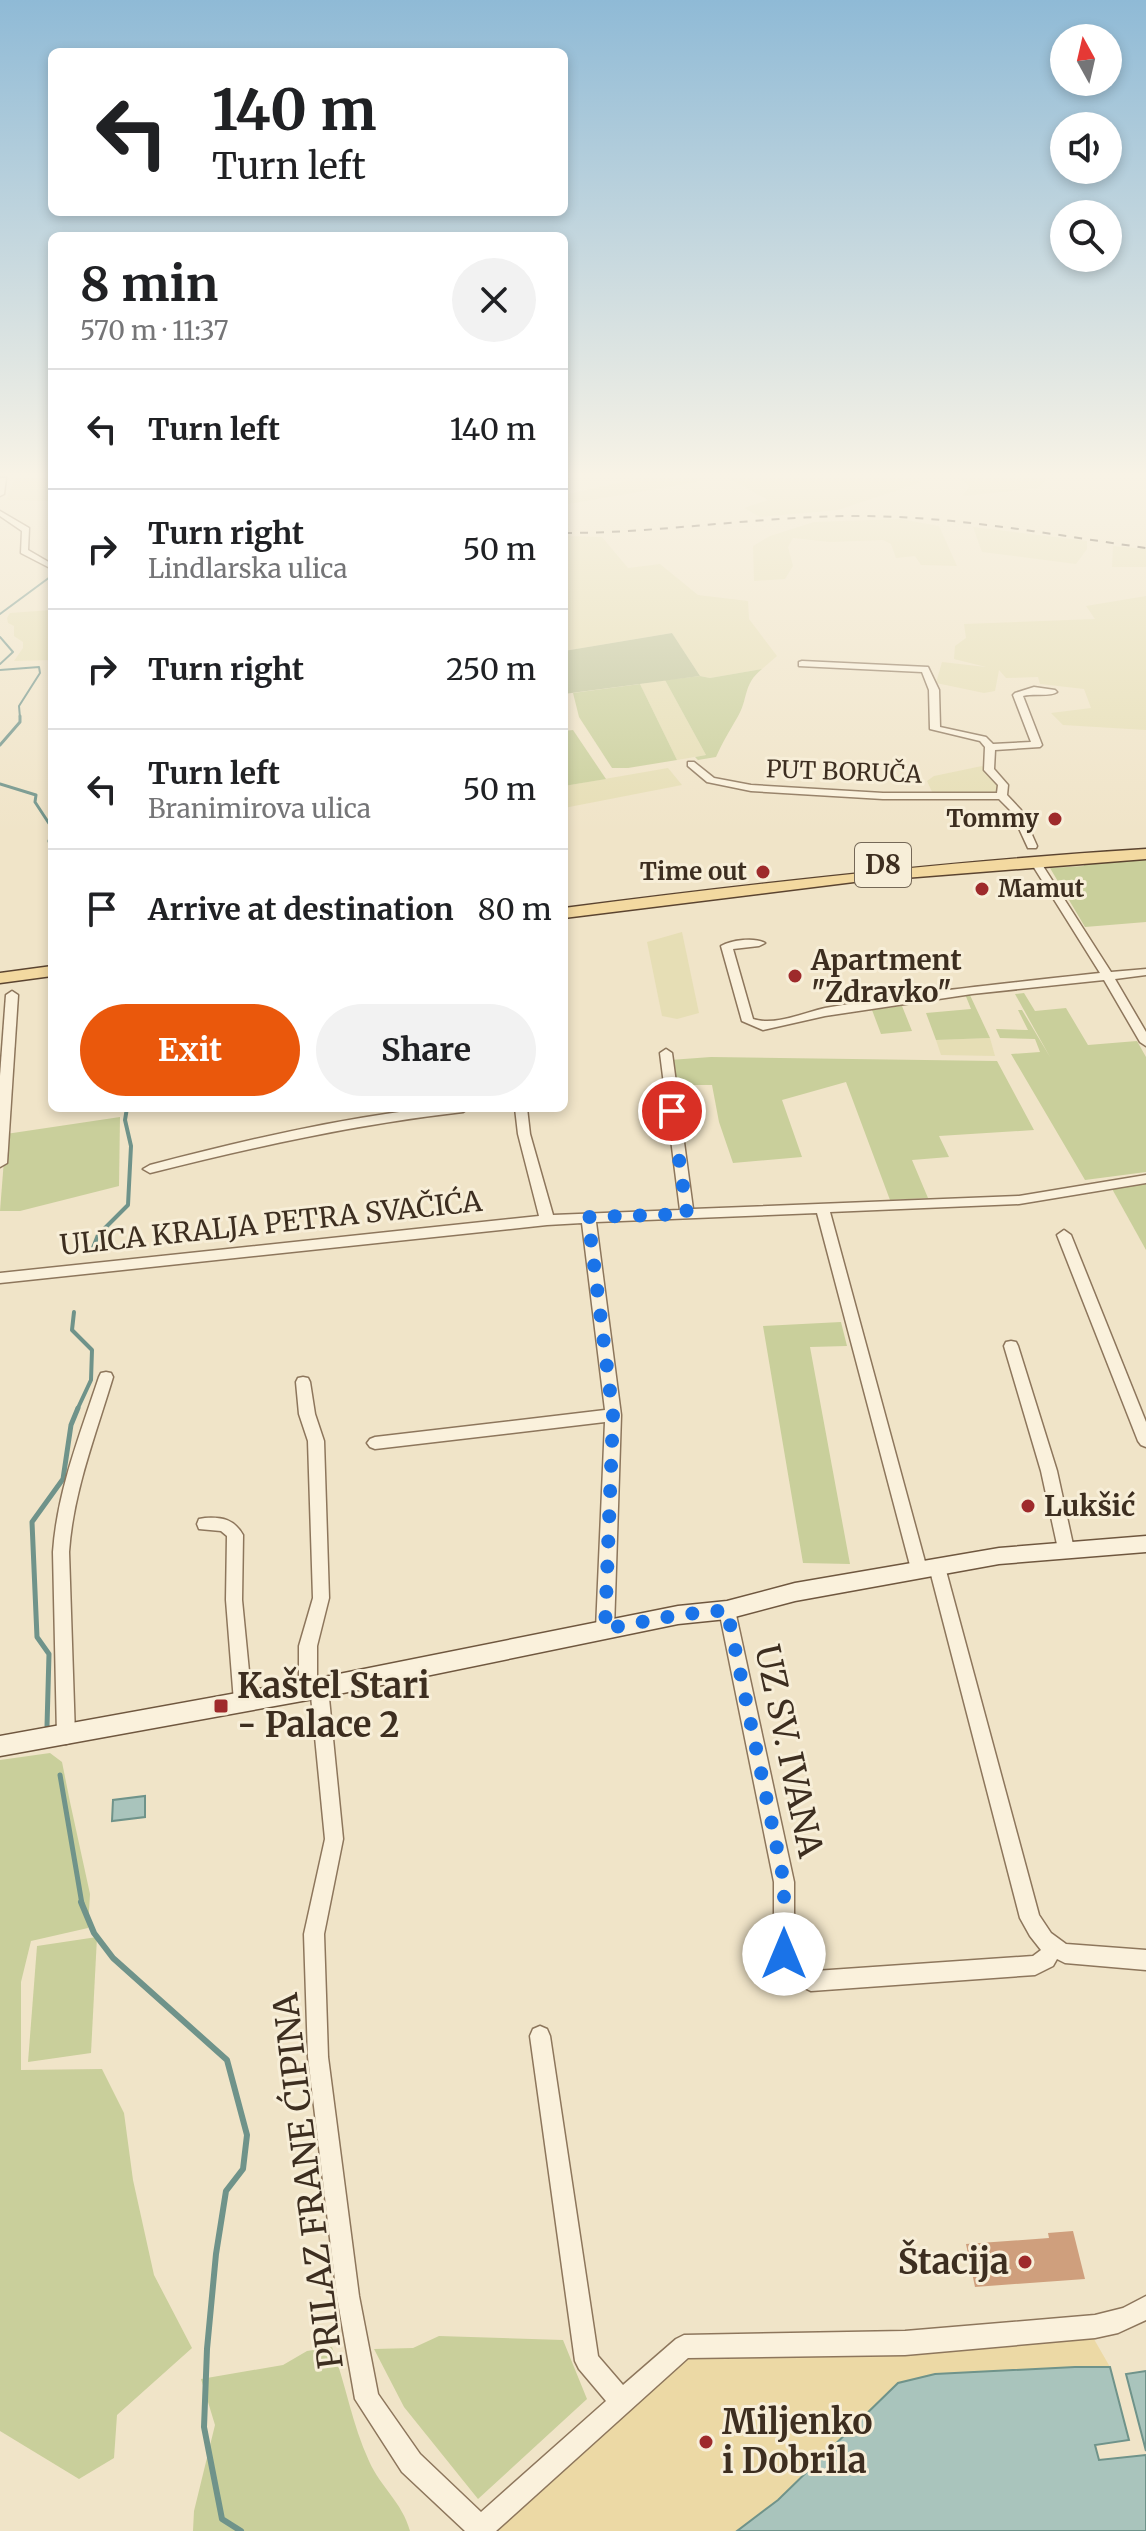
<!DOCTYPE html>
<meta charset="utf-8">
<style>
:root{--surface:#fff;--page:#f2f2f2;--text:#202124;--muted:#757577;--line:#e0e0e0;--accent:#ea580c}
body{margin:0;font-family:Merriweather,serif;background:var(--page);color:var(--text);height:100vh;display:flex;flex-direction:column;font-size:30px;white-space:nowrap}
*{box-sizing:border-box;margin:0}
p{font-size:26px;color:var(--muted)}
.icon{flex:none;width:44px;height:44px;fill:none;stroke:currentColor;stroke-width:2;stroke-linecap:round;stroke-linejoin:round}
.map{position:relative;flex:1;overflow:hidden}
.side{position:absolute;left:48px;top:232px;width:520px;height:880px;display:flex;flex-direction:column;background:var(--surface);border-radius:12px;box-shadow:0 4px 12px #0003}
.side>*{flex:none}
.hud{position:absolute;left:48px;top:48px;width:520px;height:168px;border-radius:12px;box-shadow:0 4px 12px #0003;background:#fff;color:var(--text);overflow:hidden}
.needle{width:52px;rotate:352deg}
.buttons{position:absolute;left:1050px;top:24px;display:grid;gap:16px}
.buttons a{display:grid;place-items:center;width:72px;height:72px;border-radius:50%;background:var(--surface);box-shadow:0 4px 12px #0003;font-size:40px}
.pin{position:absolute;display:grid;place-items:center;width:68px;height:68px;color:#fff;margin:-34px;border:4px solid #fff;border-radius:50%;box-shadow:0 2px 8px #0007}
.me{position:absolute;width:88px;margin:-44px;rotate:0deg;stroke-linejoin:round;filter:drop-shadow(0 0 6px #0008)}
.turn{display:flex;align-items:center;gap:28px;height:168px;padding:0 32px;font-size:36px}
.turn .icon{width:104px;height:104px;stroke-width:2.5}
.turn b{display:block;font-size:56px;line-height:68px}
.round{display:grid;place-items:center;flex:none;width:84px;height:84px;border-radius:42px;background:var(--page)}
.summary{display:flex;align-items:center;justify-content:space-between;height:136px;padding:0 32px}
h1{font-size:48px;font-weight:700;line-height:60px}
.cta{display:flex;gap:16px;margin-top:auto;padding:16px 32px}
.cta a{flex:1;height:92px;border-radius:48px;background:var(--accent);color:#fff;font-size:32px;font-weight:700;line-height:92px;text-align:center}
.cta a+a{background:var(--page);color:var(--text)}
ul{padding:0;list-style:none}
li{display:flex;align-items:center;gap:24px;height:120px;padding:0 32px;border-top:2px solid var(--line)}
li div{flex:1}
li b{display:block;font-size:30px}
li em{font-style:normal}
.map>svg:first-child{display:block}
.farmland{fill:#e6deb5}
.green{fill:#c9cf9b}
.sand{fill:#ecd9a5}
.cemetery{fill:#bfc49a}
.water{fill:#a9c4bc;stroke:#6f938a;stroke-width:2}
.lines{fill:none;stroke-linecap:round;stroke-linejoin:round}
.stream-far4{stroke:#6f938a;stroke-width:2}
.stream-far3{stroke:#6f938a;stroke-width:3}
.stream-far2{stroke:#6f938a;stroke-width:4}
.stream-far1{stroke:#6f938a;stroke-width:5}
.stream{stroke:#6f938a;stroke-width:6}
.building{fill:#cf9f7d}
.minor-casing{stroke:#8d765c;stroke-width:3}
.secondary-casing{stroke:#6f573f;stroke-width:3}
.primary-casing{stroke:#5b4430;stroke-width:3}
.minor{fill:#faf1dc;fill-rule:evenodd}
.secondary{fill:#faf1dc;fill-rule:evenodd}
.primary{fill:#f3d9a0;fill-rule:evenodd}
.rail{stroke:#3d2e20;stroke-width:2;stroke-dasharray:8 8;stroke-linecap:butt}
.route{stroke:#1a73e8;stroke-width:14;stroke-dasharray:0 25.2}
.poi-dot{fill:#9e2a2b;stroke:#f7eed8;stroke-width:3}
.labels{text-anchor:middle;stroke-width:6;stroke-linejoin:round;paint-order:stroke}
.far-street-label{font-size:24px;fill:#3d2e20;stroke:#f7eed8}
.far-poi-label{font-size:24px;font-weight:bold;fill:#3d2e20;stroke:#f7eed8;text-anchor:end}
.shield{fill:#f7eed8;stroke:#756857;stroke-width:2}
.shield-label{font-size:26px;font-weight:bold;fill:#3d2e20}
.poi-label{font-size:28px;font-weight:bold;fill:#3d2e20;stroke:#f7eed8;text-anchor:start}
.street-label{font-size:28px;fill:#3d2e20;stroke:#f7eed8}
.near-poi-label{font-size:34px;font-weight:bold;fill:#3d2e20;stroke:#f7eed8;text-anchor:start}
.near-street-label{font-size:34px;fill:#3d2e20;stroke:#f7eed8}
</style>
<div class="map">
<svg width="1146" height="2531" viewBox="0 0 1146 2531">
<rect width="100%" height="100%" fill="#f0e4c8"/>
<!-- farmland -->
<g class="farmland">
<polygon points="15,478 52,478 52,501 6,500"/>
<polygon points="640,478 704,478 697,482 568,504 564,499 564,495"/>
<polygon points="729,478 912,478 922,482 838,510 760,517 744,508 768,500"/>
<polygon points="958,478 1048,478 1038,488 963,496 969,486"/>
<polygon points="900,519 939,526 957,566 921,565 915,556 896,558 891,544 883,540 830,542 793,538 788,547 793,566 785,579 754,581 753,546 770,536 814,522"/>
<polygon points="973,527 1087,541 1087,549 1076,564 982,552"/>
<polygon points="564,536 602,537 628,568 660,564 698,595 748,601 749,619 777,656 762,669 710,678 700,676 672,633 564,651"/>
<polygon points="1113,546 1146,549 1146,567 1112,567"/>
<polygon points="1146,596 1146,730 1063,725 1051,713 1091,708 1084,689 1040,684 1038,677 1006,678 999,670 995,691 984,693 936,683 942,662 986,667 954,659 955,646 966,638 964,624 1095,619 1086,606"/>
<polygon points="52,610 52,660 14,661 23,648 23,642 14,636 14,626 8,623 7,618 10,613"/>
<polygon points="665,680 706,755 677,760 640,684"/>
<polygon points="982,766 998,784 1000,792 933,794 927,781 934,776"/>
<polygon points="668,768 682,785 564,808 564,786"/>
<polygon points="682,932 699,1013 677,1019 662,1016 647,942"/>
<polygon points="990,1038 995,1056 941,1055 936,1040"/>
</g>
<!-- green -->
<g class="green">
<path d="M762 669C742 685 749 699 737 718 729 732 722 743 716 757L698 760 695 757 706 755 665 680 700 676 710 678Z"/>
<polygon points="640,684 677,760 628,768 612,768 579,717 573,693"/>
<polygon points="573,730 606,779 564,786 564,731"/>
<polygon points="1146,858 1146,922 1085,927 1050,868 1084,866 1082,862"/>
<polygon points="969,993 990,1038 936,1040 926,1013 971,1009 965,994"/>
<polygon points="1024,993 1035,1011 1066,1008 1088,1045 1137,1041 1146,1057 1146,1172 1085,1180 1011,1054 1040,1052 1035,1039 1000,1038 996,1029 1028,1030 1018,1010 1022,1010 1050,1057 1015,994"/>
<polygon points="902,1006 912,1031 881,1034 872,1010"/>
<polygon points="711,1057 997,1061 1034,1130 939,1136 949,1157 912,1160 928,1198 890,1200 846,1082 782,1100 802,1157 733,1163 719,1122 712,1085 674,1085 670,1060"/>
<polygon points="120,1117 119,1186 20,1211 0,1211 6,1134"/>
<polygon points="1146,1183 1146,1250 1111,1187"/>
<polygon points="841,1322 847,1346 810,1347 850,1564 803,1563 763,1326"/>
<polygon points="50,1753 62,1762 70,1802 90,1894 88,1928 31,1941 21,1982 21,2070 102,2069 124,2113 133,2180 154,2275 192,2348 117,2415 114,2458 79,2479 0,2431 0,1760"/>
<polygon points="97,1937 91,2053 28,2062 37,1946"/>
<polygon points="439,2336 563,2340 587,2399 478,2499 404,2407 374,2349 413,2348"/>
<path d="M332 2347C346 2385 352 2424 369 2461 381 2488 402 2502 410 2531H193L194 2511 215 2425 201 2379 283 2365 307 2351Z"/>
</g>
<!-- sand -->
<polygon class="sand" points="1087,2327 1110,2367 935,2374 898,2383 778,2500 737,2531 471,2531 684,2347"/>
<!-- cemetery -->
<polygon class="cemetery" points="672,633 700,676 564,694 564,651"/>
<!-- water -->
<g class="water">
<polygon points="145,1796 145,1817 112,1821 113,1800"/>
<polygon points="1075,2367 1110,2367 1129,2440 1095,2445 1099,2460 1146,2455 1146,2531 737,2531 778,2500 898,2383 935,2374"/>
<polygon points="1146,2371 1146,2451 1126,2374"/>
</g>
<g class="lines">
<!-- stream-far4 -->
<g class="stream-far4">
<polyline points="0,614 50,577"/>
<polyline points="0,637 13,652 0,664"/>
<polyline points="0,670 39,667 40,673 19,706 20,718"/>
</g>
<!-- stream-far3 -->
<g class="stream-far3">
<polyline points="0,745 20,722 20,716"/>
<polyline points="0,784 36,795 35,802 52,828"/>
<polyline points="52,832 49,841 52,851"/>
</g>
<!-- stream-far2 -->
<g class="stream-far2">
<polyline points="91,1253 98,1235 128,1205 131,1146 125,1120 127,1108"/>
<polyline points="74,1312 72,1330 92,1350 91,1380 77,1410"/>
</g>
<!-- stream-far1 -->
<g class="stream-far1">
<polyline points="47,1726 49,1654 37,1637 32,1522 63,1479 71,1425 78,1408"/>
<polyline points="60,1775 82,1904"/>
</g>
<!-- stream -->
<polyline class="stream" points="81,1902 94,1933 113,1958 227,2060 247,2135 243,2169 226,2191 216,2254 207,2349 204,2427 222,2519 241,2531"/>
</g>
<!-- building -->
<polygon class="building" points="1073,2231 1085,2279 975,2287 966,2244 1049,2238 1048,2233"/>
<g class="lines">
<!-- minor casing -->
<g class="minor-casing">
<g id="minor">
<polygon points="0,478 6,478 4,494 0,496"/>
<polygon points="0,511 29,528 28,550 52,564 52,569 21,553 22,531 0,516"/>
<path d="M802 661 928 667 939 690 940 727 986 737 993 744 1031 742 1013 695 1015 693 1034 687 1055 690 1057 692C1050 697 1034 693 1023 696L1042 745 1040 747 995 750 994 769 1008 785 1007 795 1021 810 1037 846 1036 848H1028L1011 811 999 799H883L751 791 707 782 688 766V762H694L714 778 751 785 883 793H997L998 785 984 770 985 747 980 741 930 729 929 690 922 672 799 666V662Z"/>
<path d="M1038 863 1043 866 1111 972 1146 969V975L1115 979 1146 1032V1046L1140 1042 1104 980 972 994 825 1016 763 1030 742 1021 721 946C731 940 755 937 765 943L759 946 733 949 753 1019C775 1026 803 1013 825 1008 916 992 1009 983 1100 973L1033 866Z"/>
<polygon points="12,991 18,995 7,1163 0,1167 0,1076 6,995"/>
<polygon points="666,1049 672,1053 693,1209 1019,1196 1146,1175 1146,1183 1019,1204 830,1212 927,1569 925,1574 919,1576 913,1574 911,1569 817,1213 596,1222 621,1415 614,1629 611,1634 605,1636 599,1634 596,1629 605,1422 375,1449 370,1447 367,1443 370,1439 375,1437 605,1410 582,1223 547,1225 0,1283 0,1273 539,1216 518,1134 515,1108 527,1108 530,1134 553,1215 680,1210 660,1053"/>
<path d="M430 1108H469L463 1112C357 1124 253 1147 150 1173L143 1169 150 1165C242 1141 335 1119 430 1108Z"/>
<polygon points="1064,1230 1071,1235 1146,1422 1146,1447 1141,1445 1138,1441 1057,1235"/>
<polygon points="1011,1341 1016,1342 1018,1346 1057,1471 1074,1549 1072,1554 1066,1556 1060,1554 1058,1549 1041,1471 1004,1346 1006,1342"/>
<path d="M106 1372 111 1373 113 1377C96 1434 73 1492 69 1552L75 1736 72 1742 66 1744 60 1742 57 1736 53 1552C57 1492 80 1434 99 1377L101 1373Z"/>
<polygon points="303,1377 308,1378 310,1382 315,1414 324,1441 329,1598 317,1646 317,1681 325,1683 328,1688 343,1839 324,1934 328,2057 359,2296 378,2394 420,2454 481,2512 606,2401 579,2369 575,2361 530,2036 533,2029 540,2026 547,2029 550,2036 598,2356 623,2385 676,2339 684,2335 905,2331 1095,2315 1123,2308 1146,2296 1146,2320 1118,2333 1095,2338 905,2355 688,2358 496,2531 465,2531 402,2472 355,2399 337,2296 308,2057 304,1934 325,1839 311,1696 302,1695 299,1690 299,1646 313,1598 308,1441 299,1414 296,1382 298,1378"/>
<path d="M205 1518C222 1517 234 1519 243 1535L242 1600 252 1702 249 1707 243 1710 237 1707 234 1702 226 1600 227 1536 221 1531 199 1529 197 1524 199 1519Z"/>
<path d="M937 1560 943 1562 945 1567 1039 1915 1051 1933 1066 1944 1146 1950V1970L1065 1963 1057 1959 1053 1966 1035 1975 811 1991C797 1985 780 1967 774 1954V1882L719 1610 721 1605 727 1603 733 1605 735 1610 794 1882V1950L815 1971 1033 1956 1041 1950 1030 1936 1020 1918 929 1567 931 1562Z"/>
</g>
</g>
<!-- secondary casing -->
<g class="secondary-casing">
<polygon id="secondary" points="1146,1536 1146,1552 999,1564 795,1601 727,1619 678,1624 319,1698 0,1756 0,1736 319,1678 678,1606 727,1601 795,1583 999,1548"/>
</g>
<!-- primary casing -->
<g class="primary-casing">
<g id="primary">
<path d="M1146 849V859L854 882 564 918V908C758 883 951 861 1146 849Z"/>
<polygon points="52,966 52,976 0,983 0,973"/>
</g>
</g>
<!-- minor -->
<use href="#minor" class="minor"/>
<!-- secondary -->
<use href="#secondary" class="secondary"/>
<!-- primary -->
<use href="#primary" class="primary"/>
<!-- rail -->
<path class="rail" d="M564 533C660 533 754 517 850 516 949 515 1048 534 1146 548"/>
</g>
<!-- sky -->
<linearGradient id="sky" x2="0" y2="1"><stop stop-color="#8fbad6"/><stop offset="0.57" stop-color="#f8f3e6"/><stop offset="1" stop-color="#f8f3e6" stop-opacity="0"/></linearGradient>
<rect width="1146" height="833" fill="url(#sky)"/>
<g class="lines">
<!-- route -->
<polyline class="route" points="672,1111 687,1214 588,1217 613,1415 605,1629 678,1615 727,1610 784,1882 784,1954"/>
</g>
<!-- markers -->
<g class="poi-dot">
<circle cx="1055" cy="819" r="8"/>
<circle cx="763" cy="872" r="8"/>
<circle cx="982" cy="889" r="8"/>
<circle cx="795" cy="976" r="8"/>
<circle cx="1028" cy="1506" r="8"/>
<rect x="213" y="1698" width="16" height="16" rx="4"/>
<circle cx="1025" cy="2262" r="8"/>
<circle cx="706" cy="2442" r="8"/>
</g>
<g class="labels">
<!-- far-street labels -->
<g class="far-street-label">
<text transform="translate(844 772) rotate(2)" y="8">PUT BORUČA</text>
</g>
<!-- far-poi labels -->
<g class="far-poi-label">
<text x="1039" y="827">Tommy</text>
<text x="747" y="880">Time out</text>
<text x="998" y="897" text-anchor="start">Mamut</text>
</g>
<!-- shield labels -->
<rect class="shield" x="855" y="843" width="56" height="44" rx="6"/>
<g class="shield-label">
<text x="883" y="874">D8</text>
</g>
<!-- poi labels -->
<g class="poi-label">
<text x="811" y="970">Apartment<tspan x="811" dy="32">"Zdravko"</tspan></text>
<text x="1044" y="1516">Lukšić</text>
</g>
<!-- street labels -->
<g class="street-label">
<text transform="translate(271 1223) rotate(-6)" y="10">ULICA KRALJA PETRA SVAČIĆA</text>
</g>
<!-- near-poi labels -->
<g class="near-poi-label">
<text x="237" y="1698">Kaštel Stari<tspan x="237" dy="39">- Palace 2</tspan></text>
<text x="1009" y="2274" text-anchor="end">Štacija</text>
<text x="722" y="2434">Miljenko<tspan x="722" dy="39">i Dobrila</tspan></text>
</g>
<!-- near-street labels -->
<g class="near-street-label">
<text transform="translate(789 1751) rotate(78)" y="12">UZ SV. IVANA</text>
<text transform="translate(308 2181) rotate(-97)" y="12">PRILAZ FRANE ĆIPINA</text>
</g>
</g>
</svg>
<div class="buttons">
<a><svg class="needle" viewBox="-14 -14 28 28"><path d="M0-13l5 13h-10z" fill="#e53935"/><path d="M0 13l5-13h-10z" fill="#757577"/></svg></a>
<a><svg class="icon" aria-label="sound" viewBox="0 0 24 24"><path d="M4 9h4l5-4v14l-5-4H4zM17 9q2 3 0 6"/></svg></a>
<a><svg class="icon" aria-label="search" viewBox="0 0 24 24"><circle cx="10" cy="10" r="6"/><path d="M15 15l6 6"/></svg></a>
</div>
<div class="pin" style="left:672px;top:1111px;background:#d93025"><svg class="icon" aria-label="arrive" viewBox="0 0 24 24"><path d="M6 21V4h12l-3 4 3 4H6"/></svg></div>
<svg class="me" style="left:784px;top:1954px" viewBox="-20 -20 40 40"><circle r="19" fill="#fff"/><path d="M0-13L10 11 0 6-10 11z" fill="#1a73e8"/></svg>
<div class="hud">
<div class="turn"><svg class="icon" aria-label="left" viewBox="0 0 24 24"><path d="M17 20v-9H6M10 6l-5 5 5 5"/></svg><div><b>140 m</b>Turn left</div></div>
</div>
<section class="side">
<div class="summary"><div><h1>8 min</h1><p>570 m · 11:37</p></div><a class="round"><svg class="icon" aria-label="close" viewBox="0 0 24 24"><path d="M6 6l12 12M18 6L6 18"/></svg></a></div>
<ul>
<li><svg class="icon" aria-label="left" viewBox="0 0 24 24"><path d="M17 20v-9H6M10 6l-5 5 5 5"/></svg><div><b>Turn left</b></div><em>140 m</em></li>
<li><svg class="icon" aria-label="right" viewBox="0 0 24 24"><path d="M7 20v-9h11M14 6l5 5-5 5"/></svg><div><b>Turn right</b><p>Lindlarska ulica</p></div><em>50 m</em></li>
<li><svg class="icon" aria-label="right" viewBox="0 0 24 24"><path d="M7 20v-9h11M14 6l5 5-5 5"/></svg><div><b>Turn right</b></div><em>250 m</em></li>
<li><svg class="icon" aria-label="left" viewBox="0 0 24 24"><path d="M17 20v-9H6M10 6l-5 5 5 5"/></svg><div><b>Turn left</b><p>Branimirova ulica</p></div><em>50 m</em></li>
<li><svg class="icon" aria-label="arrive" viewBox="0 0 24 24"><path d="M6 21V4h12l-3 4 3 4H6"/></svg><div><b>Arrive at destination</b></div><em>80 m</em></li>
</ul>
<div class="cta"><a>Exit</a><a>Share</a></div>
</section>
</div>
